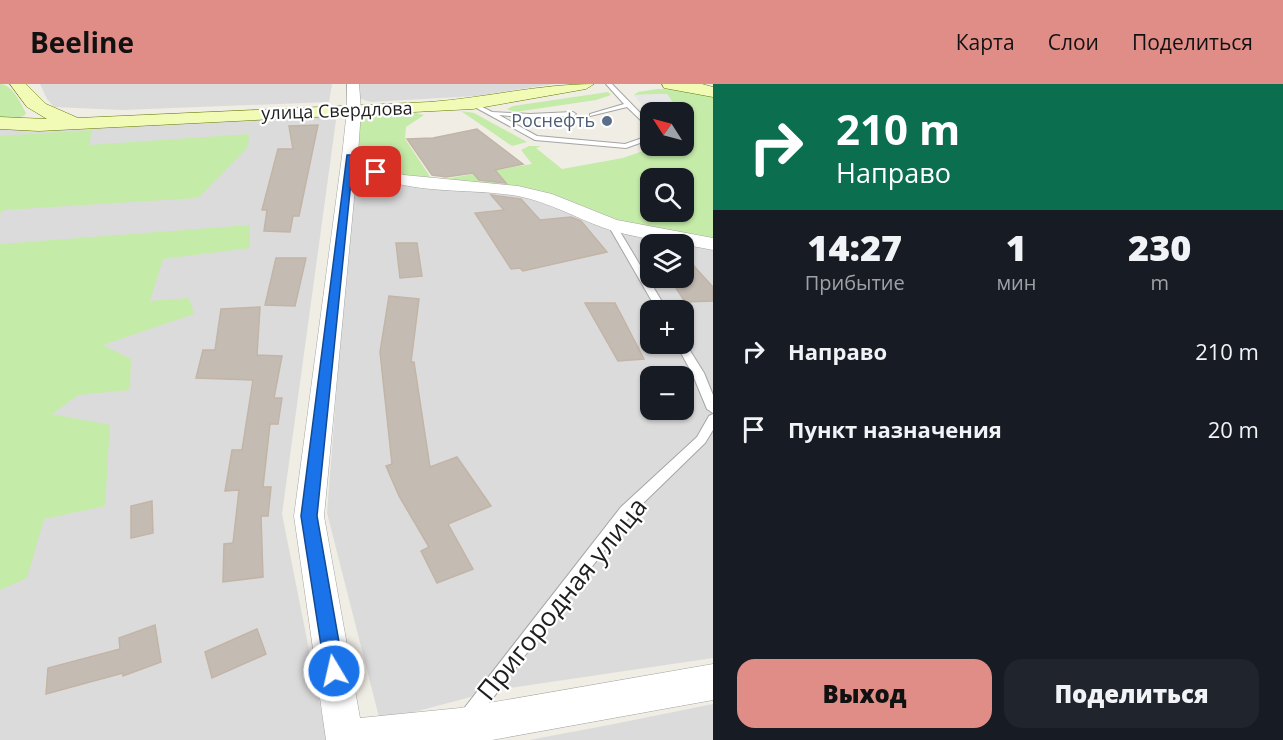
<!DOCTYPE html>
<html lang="ru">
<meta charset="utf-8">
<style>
:root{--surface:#171b24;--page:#20242c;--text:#f1f3f6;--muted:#9ea1a6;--accent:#e08d87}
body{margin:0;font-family:"Open Sans",sans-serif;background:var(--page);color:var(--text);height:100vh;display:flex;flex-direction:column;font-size:22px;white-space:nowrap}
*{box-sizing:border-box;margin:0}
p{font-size:20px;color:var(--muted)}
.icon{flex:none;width:33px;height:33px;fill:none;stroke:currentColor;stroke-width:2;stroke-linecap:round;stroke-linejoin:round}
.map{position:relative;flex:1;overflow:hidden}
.details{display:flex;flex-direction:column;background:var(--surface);width:570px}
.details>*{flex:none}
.banner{background:#0b6e4f;color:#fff;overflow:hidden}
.needle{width:39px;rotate:306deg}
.tools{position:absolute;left:640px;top:18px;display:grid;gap:12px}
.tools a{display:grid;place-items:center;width:54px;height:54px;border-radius:12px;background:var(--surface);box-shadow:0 2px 4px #0004;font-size:30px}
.pin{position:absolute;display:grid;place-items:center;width:51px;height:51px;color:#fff;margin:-26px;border-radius:12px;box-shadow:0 3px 9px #0006}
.me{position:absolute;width:66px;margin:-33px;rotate:351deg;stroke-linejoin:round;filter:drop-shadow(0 0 4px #0008)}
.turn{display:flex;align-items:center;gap:21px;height:126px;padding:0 24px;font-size:27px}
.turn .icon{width:78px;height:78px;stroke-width:2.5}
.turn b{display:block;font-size:42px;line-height:51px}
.eta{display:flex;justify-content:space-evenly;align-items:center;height:102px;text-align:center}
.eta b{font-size:36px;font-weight:800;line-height:42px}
.primary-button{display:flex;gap:12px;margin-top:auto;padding:12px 24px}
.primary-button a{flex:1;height:69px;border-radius:18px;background:var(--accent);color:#111;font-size:24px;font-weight:800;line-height:69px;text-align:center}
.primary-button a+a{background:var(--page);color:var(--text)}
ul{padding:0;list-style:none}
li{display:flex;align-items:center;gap:18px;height:78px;padding:0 24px}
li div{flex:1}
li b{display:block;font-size:22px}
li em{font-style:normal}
header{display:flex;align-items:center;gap:36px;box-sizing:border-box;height:84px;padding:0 30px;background:var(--accent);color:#111}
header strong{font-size:28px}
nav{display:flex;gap:33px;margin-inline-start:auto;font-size:21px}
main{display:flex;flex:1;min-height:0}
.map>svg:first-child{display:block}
.residential{fill:#dcdbdb;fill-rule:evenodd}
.grass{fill:#c4eba8;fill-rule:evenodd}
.parking{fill:#e6e6e6}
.building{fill:#c4bcb3;stroke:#c2b4a6;stroke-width:1.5}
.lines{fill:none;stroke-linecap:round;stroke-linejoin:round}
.lane-casing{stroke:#a5a5a5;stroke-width:2}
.street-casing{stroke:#a5a5a5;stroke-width:1}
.secondary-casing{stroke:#637902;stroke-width:1}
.lane{fill:#fff;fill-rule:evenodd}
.street{fill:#fff;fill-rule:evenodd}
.secondary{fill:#f2fbb6;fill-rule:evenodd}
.route{fill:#1a73e8;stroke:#114b97;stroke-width:1.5}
.service-dot{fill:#5c6f8a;stroke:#fff;stroke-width:2}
.labels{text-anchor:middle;stroke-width:4.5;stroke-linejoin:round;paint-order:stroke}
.far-street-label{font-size:18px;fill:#1e1e1e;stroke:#fff}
.far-service-label{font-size:18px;fill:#4e5e75;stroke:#fff;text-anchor:end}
.near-street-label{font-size:26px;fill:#1e1e1e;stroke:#fff}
</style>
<header>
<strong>Beeline</strong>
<nav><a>Карта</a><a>Слои</a><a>Поделиться</a></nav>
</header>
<main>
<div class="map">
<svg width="713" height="656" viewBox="0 0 713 656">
<rect width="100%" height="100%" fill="#efede4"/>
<!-- residential -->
<g class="residential">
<polygon points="40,0 332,0 329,18 122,26 54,23 47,15"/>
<polygon points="359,0 554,0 476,12 371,18 358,14"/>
<polygon points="328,31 336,36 282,430 327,656 0,656 0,44"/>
<path d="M355 69 403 92 510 103 713 155V574L497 606 380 637 327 429ZM651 160H684V194H651ZM651 226H684V260H651ZM651 292H684V326H651Z"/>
<polygon points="713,620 713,656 529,656 614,640"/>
</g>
<!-- grass -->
<g class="grass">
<path d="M0 0C13 1 20 18 26 29L25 31 17 35H0Z"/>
<path d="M658 5 695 6 713 12V155L612 135 542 108 510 103 441 98 403 92 377 84 355 69 359 37 365 32 412 28 424 31 406 43 405 55 433 97 532 80 521 66 529 62H541L536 64 562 85 623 74 657 62H684V28H651V32L647 28 679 27 667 10 634 11 638 8ZM651 94H684V128H651Z"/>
<polygon points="608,8 611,11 596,16 515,28 507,25 513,22"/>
<polygon points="461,27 474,29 527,58 512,62"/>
<polygon points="92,46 89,61 249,50 248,63 198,114 4,126 0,130 0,52"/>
<polygon points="250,141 250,164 163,175 150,217 189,214 194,230 103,261 131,275 130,306 78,311 52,330 110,341 105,422 44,435 27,494 0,506 0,160"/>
</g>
<!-- parking -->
<polygon class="parking" points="667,10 679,27 647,28 634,11"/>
<!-- building -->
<g class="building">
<polygon points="318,41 299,132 293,132 290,148 264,147 267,126 262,126 278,65 293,65 289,42"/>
<polygon points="477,45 523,80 495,86 506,99 479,96 473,89 446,93 432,91 407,55 433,54"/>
<polygon points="491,111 521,115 540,136 571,133 581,137 607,168 523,187 520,184 511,185 475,129 504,126"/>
<polygon points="396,159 417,159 422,192 400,194"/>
<polygon points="684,171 713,203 713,217 685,218 671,196 684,196"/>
<polygon points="276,174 306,174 295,222 265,221"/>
<polygon points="389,212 419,215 411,278 414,278 430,383 457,373 491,422 448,440 473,485 437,499 421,467 429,463 399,412 386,382 392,380 380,268"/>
<polygon points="585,219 615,219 644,275 618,277"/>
<polygon points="260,223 257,271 282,272 274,314 282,314 278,340 270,340 263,403 271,403 268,432 261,432 263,493 223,498 224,460 233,459 239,406 225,407 232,366 242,366 253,296 196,294 203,266 215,266 221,225"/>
<polygon points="152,417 153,449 131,454 131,422"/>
<polygon points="155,541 161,578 123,592 123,589 46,610 48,584 120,565 119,554"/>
<polygon points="257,545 266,570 212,594 205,568"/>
</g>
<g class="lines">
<!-- lane casing -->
<g class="lane-casing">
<g id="lane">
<polygon points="606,0 612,0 651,40 651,46 627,23 590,32 590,30 624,20"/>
<polygon points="473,18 492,28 530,30 573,28 576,30 573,32 530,34 499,31 537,52 625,60 651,51 651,55 626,64 535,56 471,21 470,20"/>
<polygon points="612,138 616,141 667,226 657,226 608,141"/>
<polygon points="684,257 704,289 713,311 713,329 707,325 692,289 676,260 684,260"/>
<polygon points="713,330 713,346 705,359 631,431 474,639 468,642 462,639 459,633 462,627 621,423 697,353 709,332"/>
</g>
</g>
<!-- street casing -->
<g class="street-casing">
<path id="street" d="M347 0H359L361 26 358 70 382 85 404 91 518 102 552 110 617 136 713 154V166C680 159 636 155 604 144 576 134 549 118 518 112 465 103 404 113 357 83L324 432 360 634 460 624 713 580V616L492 656H326L294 432 342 72 347 26Z"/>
</g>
<!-- secondary casing -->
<g class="secondary-casing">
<g id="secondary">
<path d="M10 0H26L46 20 78 34 430 18C485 14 539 0 594 0L586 5 473 25 39 47 0 45V33L47 35 27 23Z"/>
<polygon points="662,0 702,0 713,3 713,13 664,4"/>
</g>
</g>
<!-- lane -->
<use href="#lane" class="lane"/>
<!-- street -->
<use href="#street" class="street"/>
<!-- secondary -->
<use href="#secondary" class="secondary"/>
</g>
<!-- route -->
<polygon class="route" points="347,71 353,71 381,88 373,90 353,78 317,432 344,587 341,594 334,597 328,594 325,587 301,432"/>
<!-- markers -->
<circle class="service-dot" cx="607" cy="37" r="6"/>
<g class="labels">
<!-- far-street labels -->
<g class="far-street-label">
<text transform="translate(337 27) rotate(-2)" y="6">улица Свердлова</text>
</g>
<!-- far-service labels -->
<g class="far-service-label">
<text x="595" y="43">Роснефть</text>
</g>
<!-- near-street labels -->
<g class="near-street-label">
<text transform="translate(562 515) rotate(-51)" y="9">Пригородная улица</text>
</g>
</g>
</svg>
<div class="tools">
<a><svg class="needle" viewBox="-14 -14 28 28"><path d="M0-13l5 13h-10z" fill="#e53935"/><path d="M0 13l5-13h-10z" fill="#9ea1a6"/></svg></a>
<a><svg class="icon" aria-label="search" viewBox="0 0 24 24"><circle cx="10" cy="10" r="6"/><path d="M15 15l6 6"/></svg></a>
<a><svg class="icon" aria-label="layers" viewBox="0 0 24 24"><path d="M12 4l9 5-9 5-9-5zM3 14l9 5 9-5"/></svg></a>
<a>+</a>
<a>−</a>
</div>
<div class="pin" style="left:376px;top:88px;background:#d93025"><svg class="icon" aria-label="arrive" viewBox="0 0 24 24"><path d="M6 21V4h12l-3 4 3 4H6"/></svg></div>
<svg class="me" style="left:334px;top:587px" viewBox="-20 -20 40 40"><circle r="17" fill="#1a73e8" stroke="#fff" stroke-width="3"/><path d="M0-11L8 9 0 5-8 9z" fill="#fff"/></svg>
</div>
<section class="details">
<div class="banner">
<div class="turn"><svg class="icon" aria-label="right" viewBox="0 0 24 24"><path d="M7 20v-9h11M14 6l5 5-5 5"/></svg><div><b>210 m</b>Направо</div></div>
</div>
<div class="eta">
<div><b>14:27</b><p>Прибытие</p></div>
<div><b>1</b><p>мин</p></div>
<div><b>230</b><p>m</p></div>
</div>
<ul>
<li><svg class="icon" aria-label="right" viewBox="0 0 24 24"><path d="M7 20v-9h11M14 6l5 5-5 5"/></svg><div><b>Направо</b></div><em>210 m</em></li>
<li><svg class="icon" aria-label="arrive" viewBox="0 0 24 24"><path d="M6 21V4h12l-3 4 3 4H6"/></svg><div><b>Пункт назначения</b></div><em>20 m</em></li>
</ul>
<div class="primary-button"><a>Выход</a><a>Поделиться</a></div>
</section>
</main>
